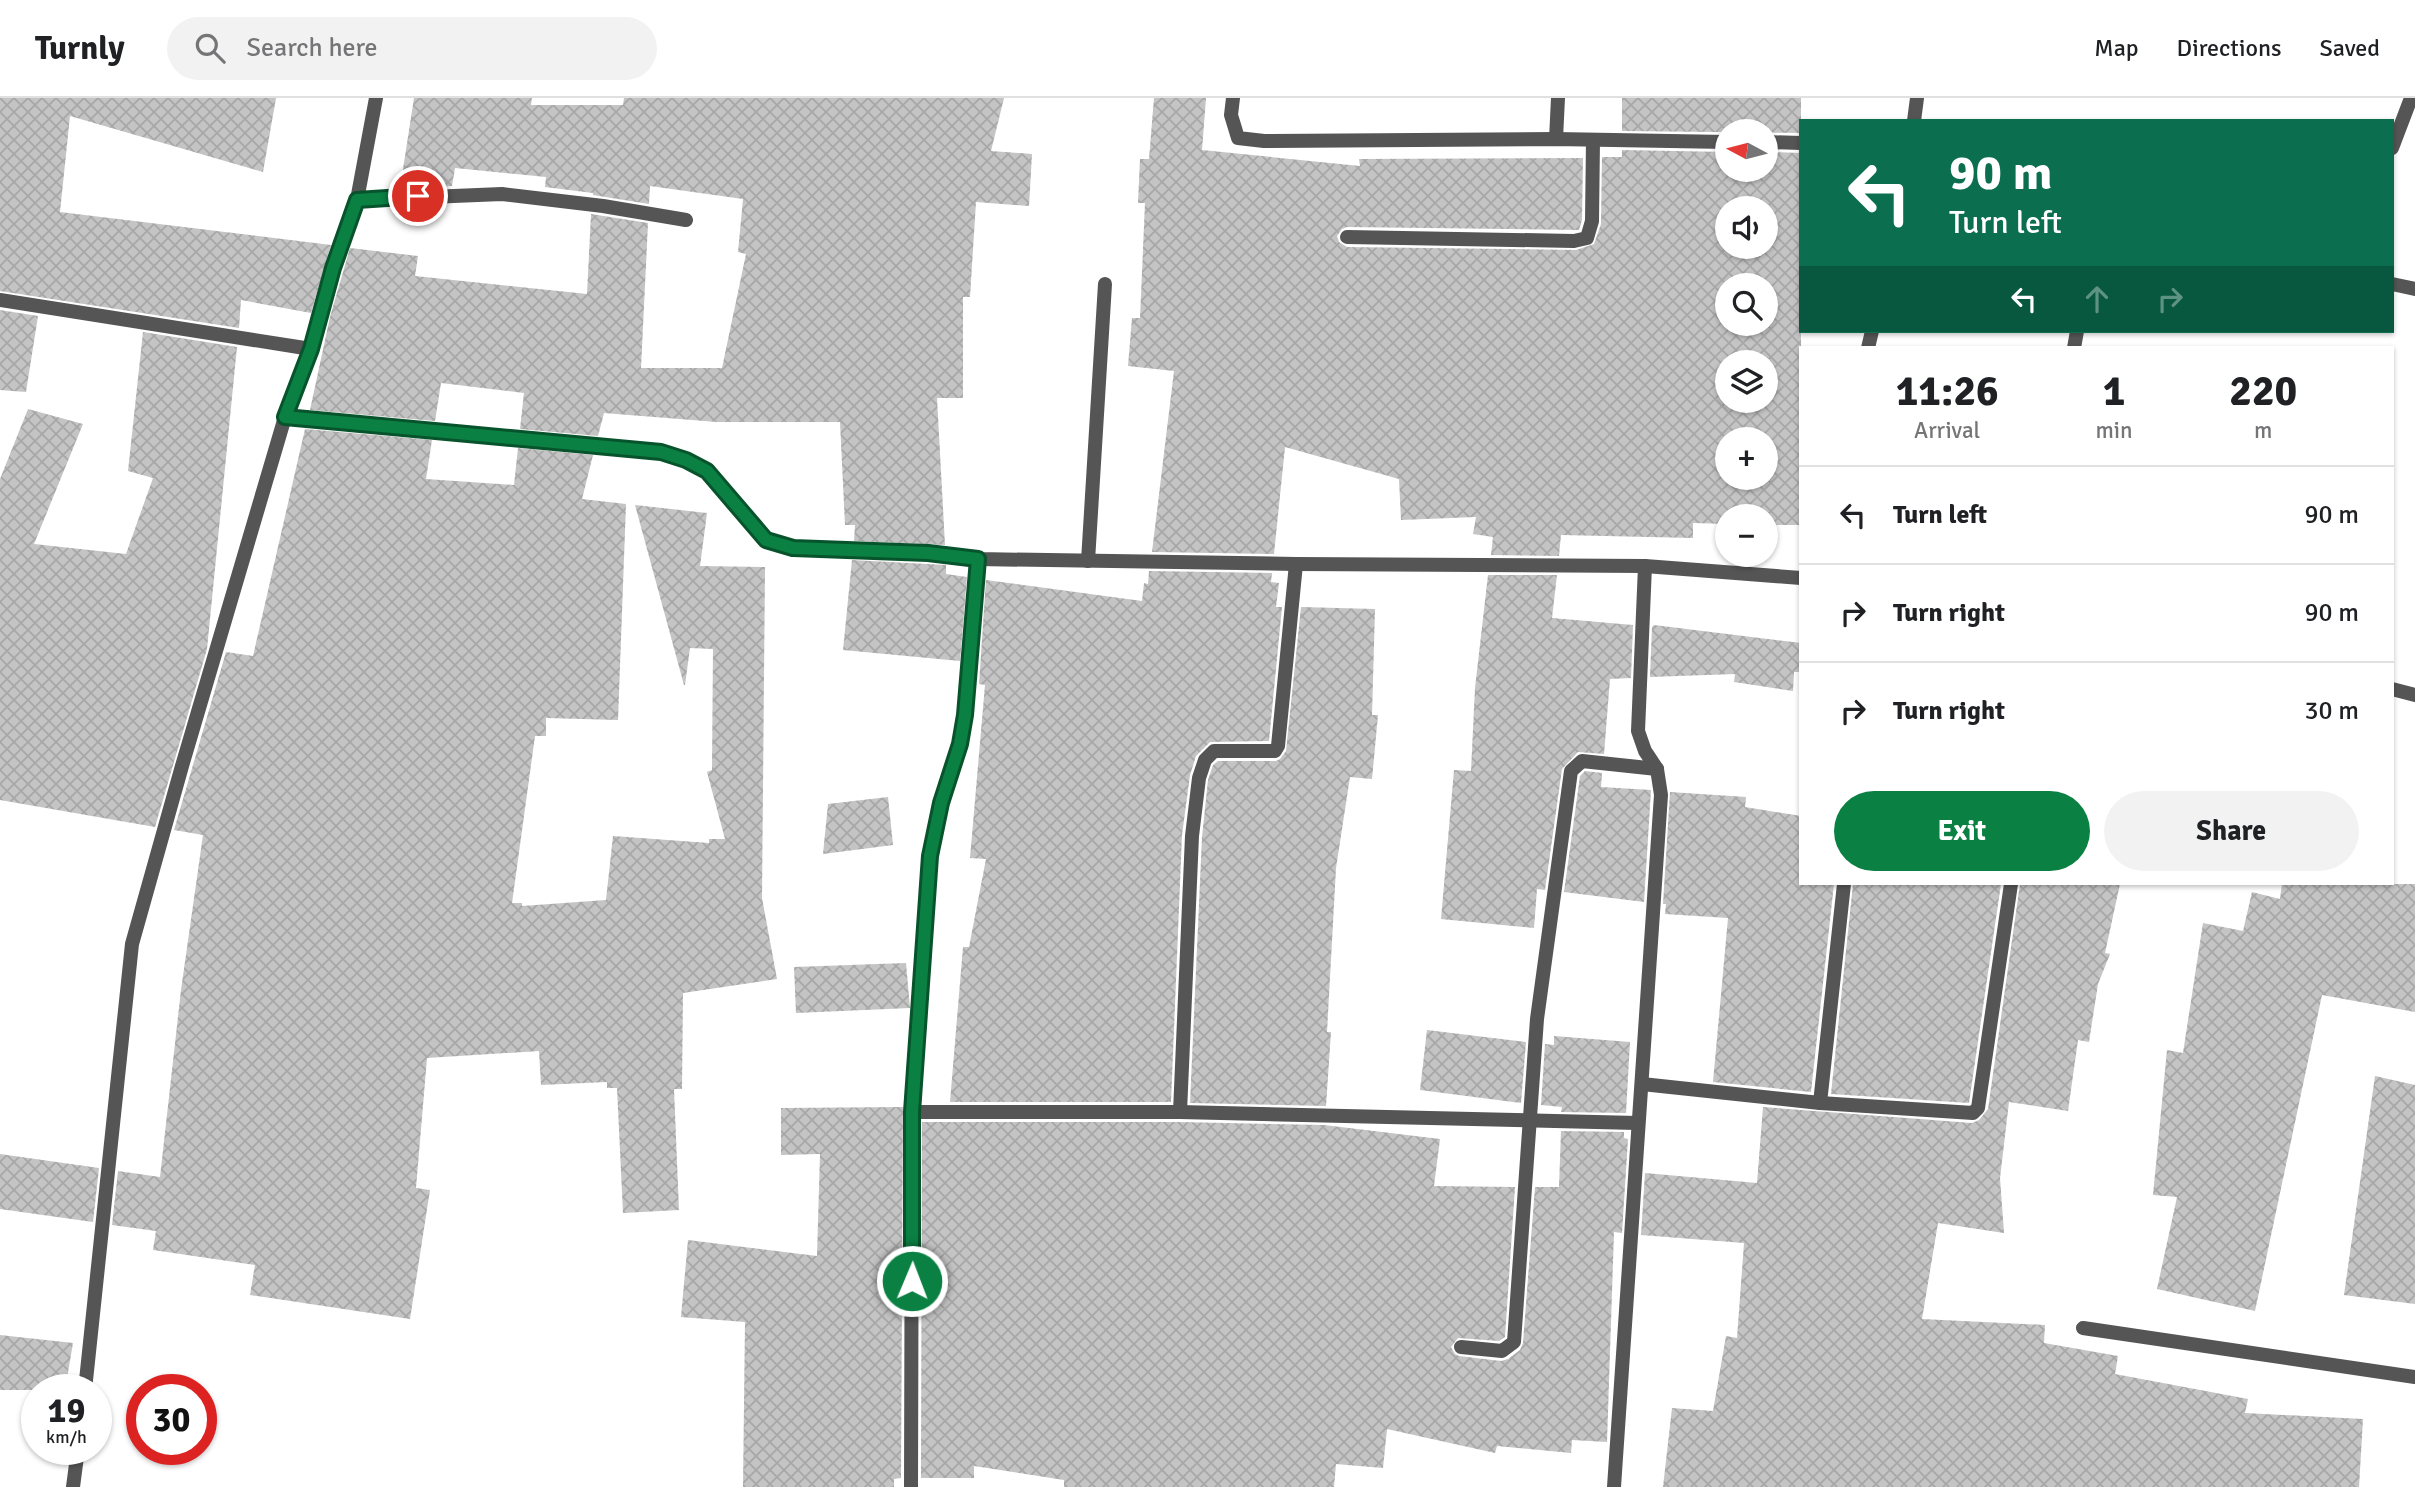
<!DOCTYPE html>
<meta charset="utf-8">
<style>
:root{--surface:#fff;--page:#f2f2f2;--text:#202124;--muted:#757577;--line:#e0e0e0;--accent:#0b8043}
body{margin:0;font-family:Signika,sans-serif;background:var(--page);color:var(--text);height:100vh;display:flex;flex-direction:column;font-size:26px;white-space:nowrap}
*{box-sizing:border-box;margin:0}
p{font-size:23px;color:var(--muted)}
.icon{flex:none;width:38px;height:38px;fill:none;stroke:currentColor;stroke-width:2;stroke-linecap:round;stroke-linejoin:round}
.map{position:relative;flex:1;overflow:hidden}
.drawer{position:absolute;left:1799px;top:248px;width:595px;height:539px;display:flex;flex-direction:column;background:var(--surface);border-radius:0px;box-shadow:0 2px 5px #0004}
.drawer>*{flex:none}
.banner{position:absolute;left:1799px;top:21px;width:595px;height:214px;border-radius:0px;box-shadow:0 2px 5px #0004;background:#0b6e4f;color:#fff;overflow:hidden}
.needle{width:46px;rotate:277deg}
.fabs{position:absolute;left:1715px;top:21px;display:grid;gap:14px}
.fabs a{display:grid;place-items:center;width:63px;height:63px;border-radius:50%;background:var(--surface);box-shadow:0 2px 5px #0004;font-size:35px}
.speed{position:absolute;left:21px;top:1276px;display:flex;gap:14px;font-size:35px;font-weight:700;text-align:center}
.speed>*{display:grid;place-content:center;width:91px;height:91px;border-radius:50%;background:var(--surface);box-shadow:0 2px 5px #0004;line-height:1}
.speed small{font-size:18px;font-weight:400}
.speed .limit{border:10px solid #d22;background:#fff;color:#111}
.pin{position:absolute;display:grid;place-items:center;width:60px;height:60px;color:#fff;margin:-30px;border:4px solid #fff;border-radius:50%;box-shadow:0 2px 7px #0007}
.me{position:absolute;width:77px;margin:-38px;rotate:1deg;stroke-linejoin:round;filter:drop-shadow(0 0 5px #0008)}
.turn{display:flex;align-items:center;gap:24px;height:147px;padding:0 35px;font-size:32px}
.turn .icon{width:91px;height:91px;stroke-width:2.5}
.turn b{display:block;font-size:49px;line-height:60px}
.lanes{display:flex;align-items:center;height:66px;padding:0 35px;background:#0003;justify-content:center;gap:35px;direction:ltr}
.lanes .off{opacity:.35}
.eta{display:flex;justify-content:space-evenly;align-items:center;height:119px;text-align:center}
.eta b{font-size:42px;font-weight:700;line-height:49px}
.primary-button{display:flex;gap:14px;margin-top:auto;padding:14px 35px}
.primary-button a{flex:1;height:80px;border-radius:42px;background:var(--accent);color:#fff;font-size:28px;font-weight:700;line-height:80px;text-align:center}
.primary-button a+a{background:var(--page);color:var(--text)}
ul{padding:0;list-style:none}
li{display:flex;align-items:center;gap:21px;height:98px;padding:0 35px;border-top:2px solid var(--line)}
li div{flex:1}
li b{display:block;font-size:26px}
li em{font-style:normal}
header{display:flex;align-items:center;gap:42px;box-sizing:border-box;height:98px;padding:0 35px;background:var(--surface);border-bottom:2px solid var(--line)}
header strong{font-size:33px}
nav{display:flex;gap:38px;margin-inline-start:auto;font-size:24px}
.search{width:490px;height:63px;background:var(--page);display:flex;align-items:center;gap:18px;box-sizing:border-box;padding:0 24px;border-radius:38px;color:var(--muted);font-size:26px}
.map>svg:first-child{display:block}
.building{fill:url(#building-cross-hatch);fill-rule:evenodd}
.lines{fill:none;stroke-linecap:round;stroke-linejoin:round}
.lane{stroke:#555;stroke-width:14}
.street{stroke:#555;stroke-width:14}
.route-casing{stroke:#07532c;stroke-width:18}
.route{stroke:#0b8043;stroke-width:12}
</style>
<header>
<strong>Turnly</strong>
<div class="search"><svg class="icon" aria-label="search" viewBox="0 0 24 24"><circle cx="10" cy="10" r="6"/><path d="M15 15l6 6"/></svg>Search here</div>
<nav><a>Map</a><a>Directions</a><a>Saved</a></nav>
</header>
<div class="map">
<svg width="2415" height="1389" viewBox="0 0 2415 1389">
<defs>
<pattern id="building-cross-hatch" width="8" height="8" patternUnits="userSpaceOnUse" patternTransform="scale(1.75)"><rect width="8" height="8" fill="#c4c4c4"/><path d="M0 0l8 8M0 8l8-8" fill="none" stroke="#a7a7a7"/></pattern>
</defs>
<rect width="100%" height="100%" fill="#fff"/>
<!-- building -->
<g class="building">
<polygon points="0,0 276,0 263,74 70,18 60,114 331,147 311,215 241,202 239,230 0,193"/>
<polygon points="414,0 532,0 531,7 623,7 624,0 1004,0 991,53 1032,56 1029,108 976,104 970,199 963,199 963,300 937,300 945,447 854,443 855,427 845,427 840,324 717,324 604,315 598,338 520,331 524,295 441,285 435,323 310,312 330,219 350,150 418,158 415,178 587,196 591,116 648,125 641,270 722,270 746,156 738,154 743,101 650,88 649,106 593,97 593,95 545,89 546,79 455,70 452,88 434,89 401,84"/>
<path d="M1154 0H1206L1202 52 1360 68 1359 61 1583 60 1582 122 1579 132 1347 129 1342 131 1337 138 1339 144 1347 149 1576 152 1594 146 1601 126 1602 59H1622V52L1727 54V72H1766V54L1801 55V427H1766V418H1727V426L1693 425V440L1561 437 1559 458 1491 457 1493 439 1473 436 1476 419 1401 422 1399 381 1285 349 1274 456 1152 454 1174 273 1128 268 1132 220H1140L1145 105H1138L1140 61H1149ZM1727 110H1766V149H1727ZM1727 187H1766V226H1727ZM1727 264H1766V303H1727ZM1727 341H1766V380H1727Z"/>
<polygon points="1622,0 1801,0 1801,35 1622,33"/>
<polygon points="0,212 38,218 26,294 0,292"/>
<polygon points="143,234 237,249 207,551 155,729 0,702 0,381 28,311 83,326 34,446 126,456 153,380 128,373"/>
<polygon points="305,331 432,342 426,381 514,387 518,350 593,357 582,401 626,406 618,622 546,620 546,638 535,638 512,805 522,805 522,808 606,802 613,738 709,745 709,741 725,741 707,674 712,672 713,551 690,550 685,587 684,587 635,407 707,415 700,468 765,469 762,800 777,881 683,895 682,991 674,991 679,1112 623,1115 617,990 607,990 607,984 541,987 539,953 427,960 416,1090 430,1092 410,1221 250,1197 255,1167 153,1152 156,1133 112,1127 118,1073 160,1079 181,892 203,737 174,732 226,554 253,558"/>
<polygon points="852,462 946,467 946,476 967,479 960,563 843,552"/>
<polygon points="1149,473 1272,475 1271,484 1279,485 1276,509 1282,509 1269,643 1210,644 1196,658 1190,677 1182,737 1171,1004 950,1004 963,849 969,849 986,761 970,760 985,587 979,586 986,482 1142,503 1144,485 1148,486"/>
<polygon points="1488,477 1557,477 1552,520 1633,527 1631,580 1610,581 1604,656 1578,654 1562,671 1545,792 1537,791 1534,830 1441,821 1454,672 1471,673 1475,590"/>
<polygon points="1301,509 1375,511 1372,617 1378,617 1372,681 1350,679 1336,770 1327,934 1331,934 1326,1008 1190,1005 1202,739 1208,682 1213,667 1218,663 1276,663 1280,661 1286,653"/>
<polygon points="1654,527 1801,545 1801,574 1794,574 1793,593 1734,584 1735,576 1650,579 1652,529"/>
<polygon points="1585,673 1602,675 1601,689 1651,692 1644,804 1564,794 1580,678"/>
<polygon points="1670,694 1746,699 1745,709 1801,718 1801,786 1834,786 1811,994 1713,984 1728,820 1665,816 1666,806 1663,806"/>
<polygon points="888,699 893,747 823,756 828,706"/>
<polygon points="1853,786 2001,786 1969,1005 1831,996"/>
<polygon points="2020,786 2120,786 2105,855 2110,856 2098,886 2089,944 2078,942 2068,1013 2009,1004 2000,1080 2004,1135 1938,1125 1922,1221 2045,1227 2044,1245 2118,1258 2115,1276 2248,1301 2245,1315 2363,1321 2359,1389 1663,1389 1672,1310 1713,1313 1726,1238 1737,1240 1744,1145 1641,1137 1645,1075 1757,1085 1763,1009 1972,1025 1979,1022 1988,1011"/>
<polygon points="2282,786 2415,786 2415,914 2322,897 2255,1213 2157,1191 2177,1099 2153,1097 2167,952 2183,955 2203,825 2243,833 2252,794 2280,801"/>
<polygon points="906,865 910,910 796,915 794,869"/>
<polygon points="1427,932 1526,944 1521,1005 1420,992"/>
<polygon points="1554,938 1630,944 1626,1015 1561,1014 1562,1009 1541,1007 1545,946 1554,947"/>
<polygon points="2375,978 2415,987 2415,1206 2344,1197"/>
<polygon points="903,1009 901,1380 894,1381 894,1389 743,1389 745,1224 681,1219 688,1142 817,1158 820,1056 781,1057 781,1010"/>
<polygon points="922,1024 1180,1024 1324,1027 1440,1041 1434,1088 1515,1089 1505,1239 1499,1243 1458,1240 1451,1249 1455,1256 1459,1258 1501,1263 1508,1261 1520,1252 1523,1245 1535,1089 1559,1089 1561,1033 1624,1034 1624,1040 1628,1041 1622,1135 1614,1134 1607,1344 1572,1342 1571,1355 1497,1348 1495,1355 1387,1331 1383,1370 1336,1366 1334,1389 1064,1389 1064,1382 974,1368 974,1380 921,1380"/>
<polygon points="0,1056 99,1070 93,1124 0,1111"/>
<polygon points="0,1237 73,1245 65,1292 0,1292"/>
</g>
<g class="lines">
<!-- lane -->
<polyline class="lane" points="2074,250 2077,233"/>
<!-- street -->
<g class="street">
<polyline points="1233,0 1231,17 1238,40 1264,43 1556,41 1727,44"/>
<polyline points="1914,23 1917,0"/>
<polyline points="1556,41 1558,0"/>
<polyline points="1766,44 1801,45"/>
<polyline points="2392,50 2411,0"/>
<polyline points="357,102 502,96 603,108 686,122"/>
<polyline points="1347,139 1574,143 1587,140 1592,123 1593,42"/>
<polyline points="2392,186 2415,191"/>
<polyline points="0,202 311,251"/>
<polyline points="1868,250 1872,233"/>
<polyline points="285,319 311,251 333,170 357,102 376,0"/>
<polyline points="1088,463 1105,186"/>
<polyline points="2392,591 2415,597"/>
<polyline points="1642,986 1820,1005 1844,786"/>
<polyline points="1820,1005 1973,1015 1978,1010 2011,786"/>
<polyline points="912,1014 1180,1014 1637,1025"/>
<polyline points="1180,1014 1192,738 1199,680 1205,662 1214,653 1275,653 1278,648 1296,466"/>
<polyline points="2083,1230 2415,1279"/>
<polyline points="1461,1249 1502,1253 1514,1244 1537,921 1571,673 1582,663 1657,671"/>
<polyline points="85,1292 132,846 182,668 285,319 661,354 686,361 707,373 766,442 779,447 793,450 928,455 978,461 1296,466 1645,468 1801,480"/>
<polyline points="73,1389 78,1351"/>
<polyline points="911,1389 912,1014 930,758 941,705 960,646 965,617 978,461"/>
<polyline points="1614,1389 1661,697 1657,671 1645,653 1638,633 1645,468"/>
</g>
</g>
<g class="lines">
<!-- route casing -->
<g class="route-casing">
<polyline id="route" points="418,98 357,102 333,170 311,251 285,319 661,354 686,362 707,373 766,442 793,450 928,455 978,461 965,617 960,646 941,705 930,758 912,1014 912,1183"/>
</g>
<!-- route -->
<use href="#route" class="route"/>
</g>
</svg>
<div class="fabs">
<a><svg class="needle" viewBox="-14 -14 28 28"><path d="M0-13l5 13h-10z" fill="#e53935"/><path d="M0 13l5-13h-10z" fill="#757577"/></svg></a>
<a><svg class="icon" aria-label="sound" viewBox="0 0 24 24"><path d="M4 9h4l5-4v14l-5-4H4zM17 9q2 3 0 6"/></svg></a>
<a><svg class="icon" aria-label="search" viewBox="0 0 24 24"><circle cx="10" cy="10" r="6"/><path d="M15 15l6 6"/></svg></a>
<a><svg class="icon" aria-label="layers" viewBox="0 0 24 24"><path d="M12 4l9 5-9 5-9-5zM3 14l9 5 9-5"/></svg></a>
<a>+</a>
<a>−</a>
</div>
<div class="speed"><div>19<small>km/h</small></div><div class="limit">30</div></div>
<div class="pin" style="left:418px;top:98px;background:#d93025"><svg class="icon" aria-label="arrive" viewBox="0 0 24 24"><path d="M6 21V4h12l-3 4 3 4H6"/></svg></div>
<svg class="me" style="left:912px;top:1183px" viewBox="-20 -20 40 40"><circle r="17" fill="#0b8043" stroke="#fff" stroke-width="3"/><path d="M0-11L8 9 0 5-8 9z" fill="#fff"/></svg>
<div class="banner">
<div class="turn"><svg class="icon" aria-label="left" viewBox="0 0 24 24"><path d="M17 20v-9H6M10 6l-5 5 5 5"/></svg><div><b>90 m</b>Turn left</div></div>
<div class="lanes"><svg class="icon" aria-label="left" viewBox="0 0 24 24"><path d="M17 20v-9H6M10 6l-5 5 5 5"/></svg><svg class="icon off" aria-label="ahead" viewBox="0 0 24 24"><path d="M12 20V5M6 11l6-6 6 6"/></svg><svg class="icon off" aria-label="right" viewBox="0 0 24 24"><path d="M7 20v-9h11M14 6l5 5-5 5"/></svg></div>
</div>
<section class="drawer">
<div class="eta">
<div><b>11:26</b><p>Arrival</p></div>
<div><b>1</b><p>min</p></div>
<div><b>220</b><p>m</p></div>
</div>
<ul>
<li><svg class="icon" aria-label="left" viewBox="0 0 24 24"><path d="M17 20v-9H6M10 6l-5 5 5 5"/></svg><div><b>Turn left</b></div><em>90 m</em></li>
<li><svg class="icon" aria-label="right" viewBox="0 0 24 24"><path d="M7 20v-9h11M14 6l5 5-5 5"/></svg><div><b>Turn right</b></div><em>90 m</em></li>
<li><svg class="icon" aria-label="right" viewBox="0 0 24 24"><path d="M7 20v-9h11M14 6l5 5-5 5"/></svg><div><b>Turn right</b></div><em>30 m</em></li>
</ul>
<div class="primary-button"><a>Exit</a><a>Share</a></div>
</section>
</div>
